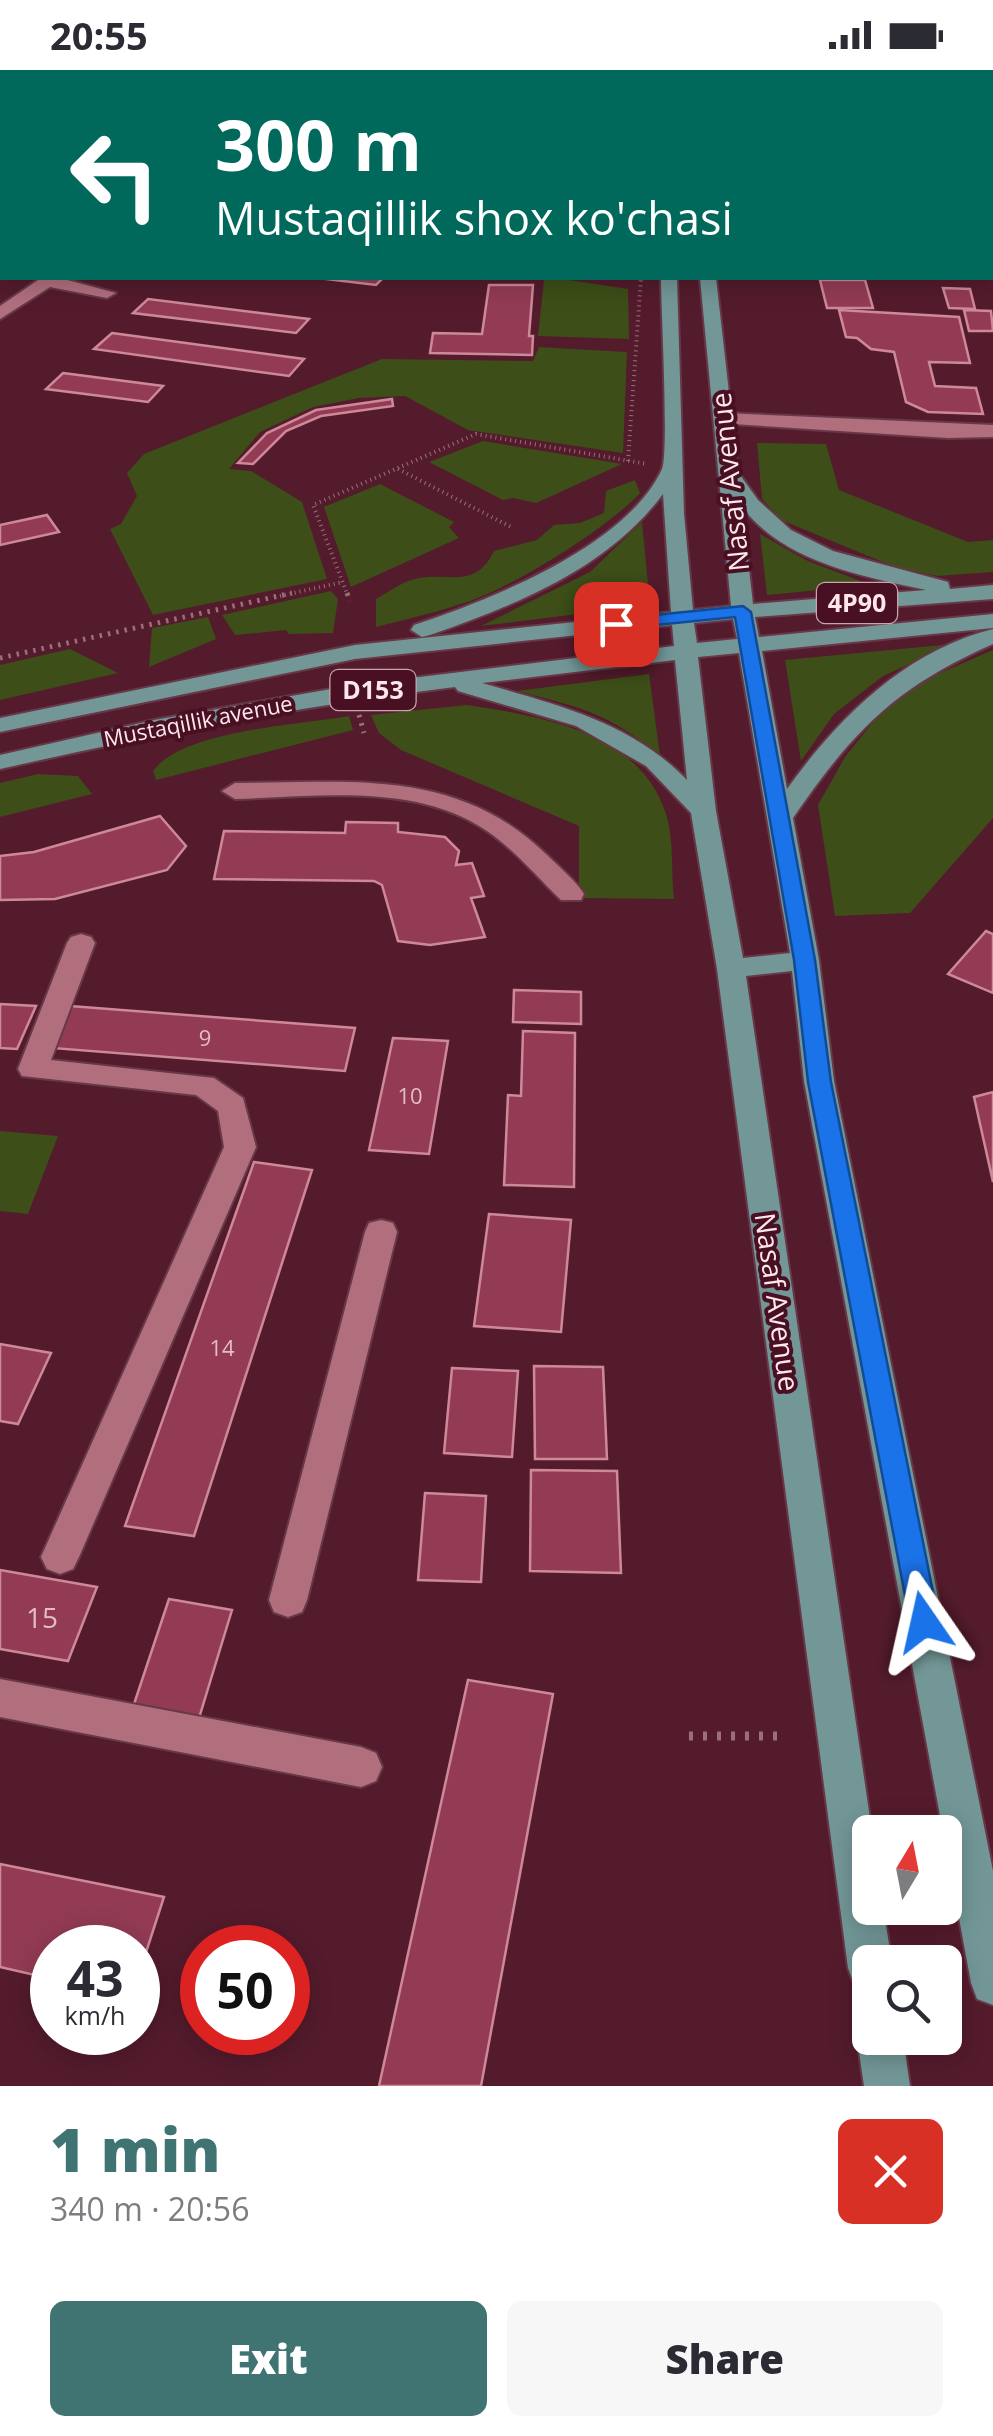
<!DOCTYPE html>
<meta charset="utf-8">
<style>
:root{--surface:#fff;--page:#f7f7f7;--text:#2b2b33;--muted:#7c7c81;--accent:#3f7473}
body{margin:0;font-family:"Open Sans",sans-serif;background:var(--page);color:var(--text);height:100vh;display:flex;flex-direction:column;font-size:38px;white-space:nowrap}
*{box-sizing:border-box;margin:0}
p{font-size:32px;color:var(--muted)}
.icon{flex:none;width:55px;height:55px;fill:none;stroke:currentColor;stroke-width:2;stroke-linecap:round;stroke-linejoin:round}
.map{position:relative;height:2016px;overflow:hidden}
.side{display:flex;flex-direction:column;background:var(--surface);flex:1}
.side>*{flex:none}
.top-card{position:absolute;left:0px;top:0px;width:995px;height:210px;box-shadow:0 5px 25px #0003;background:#00695c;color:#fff;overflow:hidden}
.needle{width:65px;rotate:10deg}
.buttons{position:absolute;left:852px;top:1745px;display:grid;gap:20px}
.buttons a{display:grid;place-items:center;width:110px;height:110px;border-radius:15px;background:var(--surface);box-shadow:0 5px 25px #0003;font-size:50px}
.speed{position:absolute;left:30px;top:1855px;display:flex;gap:20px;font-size:50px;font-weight:700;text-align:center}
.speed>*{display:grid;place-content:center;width:130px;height:130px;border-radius:50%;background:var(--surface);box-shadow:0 5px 25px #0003;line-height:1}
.speed small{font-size:25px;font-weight:400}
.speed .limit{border:15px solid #d22;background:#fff;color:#111}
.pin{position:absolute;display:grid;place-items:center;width:85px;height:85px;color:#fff;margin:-42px;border-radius:20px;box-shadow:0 5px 15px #0006}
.me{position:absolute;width:110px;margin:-55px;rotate:349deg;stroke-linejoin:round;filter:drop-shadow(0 0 8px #0008)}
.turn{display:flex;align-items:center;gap:35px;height:210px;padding:0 50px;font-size:45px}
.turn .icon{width:130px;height:130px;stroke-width:2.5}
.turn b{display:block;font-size:70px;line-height:85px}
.round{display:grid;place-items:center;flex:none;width:105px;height:105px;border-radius:15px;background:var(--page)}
.summary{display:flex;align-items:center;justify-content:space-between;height:170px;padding:0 50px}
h1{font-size:60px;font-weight:800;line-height:75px;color:var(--accent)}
.cta{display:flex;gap:20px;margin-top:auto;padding:20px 50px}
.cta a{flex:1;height:115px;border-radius:15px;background:var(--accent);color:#fff;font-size:40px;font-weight:800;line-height:115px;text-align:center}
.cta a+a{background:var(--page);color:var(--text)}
.status{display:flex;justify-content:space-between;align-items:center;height:70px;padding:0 50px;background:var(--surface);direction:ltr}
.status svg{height:28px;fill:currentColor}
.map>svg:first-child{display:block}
.green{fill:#3d4e18}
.building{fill:#933b54;stroke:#ce8998;stroke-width:2.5}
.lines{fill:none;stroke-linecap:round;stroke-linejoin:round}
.minor-casing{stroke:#673848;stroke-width:4}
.major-casing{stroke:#673848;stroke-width:4}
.path-far2{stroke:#9a6f7a;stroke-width:4;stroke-dasharray:1 4;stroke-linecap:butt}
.path-far1{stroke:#9a6f7a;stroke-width:5;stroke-dasharray:2.5 6;stroke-linecap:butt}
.path{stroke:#9a6f7a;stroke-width:9;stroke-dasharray:4 10;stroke-linecap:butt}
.minor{fill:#b16f7e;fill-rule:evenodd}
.major{fill:#739797;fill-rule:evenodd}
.route{fill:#1a73e8;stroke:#114b97;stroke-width:2.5}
.labels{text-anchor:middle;stroke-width:8;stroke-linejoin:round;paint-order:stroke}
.far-street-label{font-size:22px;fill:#fee7eb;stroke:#481022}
.number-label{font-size:22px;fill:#e3bcc5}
.shield{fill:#481022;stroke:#c7a6af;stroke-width:2.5}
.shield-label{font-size:25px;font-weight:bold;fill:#fee7eb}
.street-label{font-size:28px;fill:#fee7eb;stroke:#481022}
.near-number-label{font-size:28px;fill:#e3bcc5}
</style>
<div class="status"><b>20:55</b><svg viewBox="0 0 49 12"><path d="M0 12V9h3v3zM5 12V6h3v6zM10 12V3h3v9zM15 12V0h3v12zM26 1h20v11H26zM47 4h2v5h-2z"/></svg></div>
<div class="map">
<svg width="993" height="2016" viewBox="0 0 993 2016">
<rect width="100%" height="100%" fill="#541b2c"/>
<!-- green -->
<g class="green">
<polygon points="556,208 628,219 629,269 538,266 544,210"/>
<polygon points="539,277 627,282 623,383 468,360 405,326 359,328 313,337 260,362 229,399 251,401 302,432 327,509 153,545 110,459 121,454 137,426 127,403 144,384 382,289 533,291"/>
<polygon points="483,371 622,394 536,433 513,428 503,430 429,392"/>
<polygon points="757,373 826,374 839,420 968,472 993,470 993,502 937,506 895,497 781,450 762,429"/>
<path d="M635 410 640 423C608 458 513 517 467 532 438 542 407 549 376 557V529C387 523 399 514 411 510 443 499 474 523 494 481L537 470 554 455 580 453 604 443 606 421Z"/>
<polygon points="380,414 454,452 449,457 459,468 351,517 324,437"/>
<polygon points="642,452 650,535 481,556 590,502"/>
<polygon points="760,464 808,491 871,515 767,525"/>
<polygon points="331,521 338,529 333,563 289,564 286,560 235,565 222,545"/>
<polygon points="208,547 216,569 149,597 152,558"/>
<polygon points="953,574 883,606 834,644 801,691 785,590"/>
<polygon points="70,579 118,603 0,630 0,595"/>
<polygon points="993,580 993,748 910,843 835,846 818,735 845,687 881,642 924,610"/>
<path d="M649 604 660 686C607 642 582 638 517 621Z"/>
<path d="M467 635C539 646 640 661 666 744 674 769 671 802 674 829L579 828V756L401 680 379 663 371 645Z"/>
<path d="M349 646 353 660 156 710 153 701C183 660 299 655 349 646Z"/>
<polygon points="38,704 78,706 92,724 0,747 0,713"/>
<polygon points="0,1061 58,1066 28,1144 0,1141"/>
</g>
<!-- building -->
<g class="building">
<polygon points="318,208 383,208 376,215"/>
<polygon points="820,210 865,210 873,238 827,238"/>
<polygon points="489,215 533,215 529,266 533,266 532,285 430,283 433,263 482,264"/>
<polygon points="943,218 970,219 975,239 949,238"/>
<polygon points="148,229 309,249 296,263 133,243"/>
<polygon points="839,240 959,247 970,293 929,292 935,316 976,318 983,344 928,342 906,332 894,282 871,279 857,268 846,267"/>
<polygon points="964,240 991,241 993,261 969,261"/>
<polygon points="112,263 304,289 289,306 94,279"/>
<polygon points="63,303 163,316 148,332 46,319"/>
<polygon points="392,329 393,336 321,346 286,361 253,394 238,393 267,363 316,340"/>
<polygon points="47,445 59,462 0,475 0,455"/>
<polygon points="160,746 186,776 167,800 55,829 0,830 0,786 34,782"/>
<polygon points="346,752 398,753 398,762 445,767 459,781 456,795 472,793 484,826 471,828 485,867 430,875 398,871 382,815 374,811 214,809 224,761 345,763"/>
<polygon points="986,861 993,864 993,923 948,904"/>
<polygon points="514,920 581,922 581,954 513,952"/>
<polygon points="0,934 36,936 17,979 0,978"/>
<polygon points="70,936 355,958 345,1001 52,978"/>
<polygon points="523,961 575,963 574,1117 504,1115 508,1025 521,1026"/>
<polygon points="393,968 448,971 429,1084 369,1080"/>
<polygon points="993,1022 993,1112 974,1027"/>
<polygon points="254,1092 312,1100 194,1466 125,1456"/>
<polygon points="489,1144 571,1150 561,1262 474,1256"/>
<polygon points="0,1274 51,1283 18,1354 0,1351"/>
<polygon points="534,1296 603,1297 607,1389 535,1389"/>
<polygon points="452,1298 518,1301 512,1387 444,1383"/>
<polygon points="531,1400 617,1401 621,1503 530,1501"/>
<polygon points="425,1423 486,1426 481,1512 418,1510"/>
<polygon points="0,1500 97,1517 68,1591 0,1579"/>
<polygon points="169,1529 232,1540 199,1648 133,1637"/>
<polygon points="468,1610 553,1624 481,2016 379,2016"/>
<polygon points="0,1794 164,1827 138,1907 138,1878 52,1878 52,1909 0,1897"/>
</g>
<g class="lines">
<!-- minor casing -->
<g class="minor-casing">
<g id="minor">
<polygon points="0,121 2,122 2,132 0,131"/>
<polygon points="41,208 60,208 116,223 107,228 50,217 0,249 0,236"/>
<polygon points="724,343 993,355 993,367 948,368 717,353 717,345"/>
<path d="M298 712C394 710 475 715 547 785 560 798 575 810 584 824L581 830H561C537 807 515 780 487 761 415 712 317 727 235 729L222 721 235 713Z"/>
<polygon points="81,864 91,867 95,873 51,990 214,1008 243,1028 256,1077 79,1487 73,1499 60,1504 47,1499 41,1487 224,1077 218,1041 196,1025 22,1006 18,999 67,873 71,867"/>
<polygon points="381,1150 393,1153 397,1162 307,1530 302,1542 288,1547 274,1542 269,1530 365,1162 369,1153"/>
<polygon points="0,1609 361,1677 376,1683 382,1697 376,1711 361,1717 0,1647"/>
</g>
</g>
<!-- major casing -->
<g class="major-casing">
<g id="major">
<polygon points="714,0 728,0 728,2 715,2"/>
<path d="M661 208H677L684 444 693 540 731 536 700 208H716L738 402 758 430 791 460 833 481 948 512 950 519 993 515V529L755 547 759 567 993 544V558L762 581 787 719C838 648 905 581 993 559V574C894 618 853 661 793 748L819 890 834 1011 993 1801V1935L977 1929 971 1913 804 1011 792 901 746 906 872 1762 870 1838H883L892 1892H870V1920L854 1914 848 1898 717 899 691 743 646 696 576 656 458 621 455 617C301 636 151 665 0 699V685L154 650 354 615 674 576 672 555 355 589 0 662V648L355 575 671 542 663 424C607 499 516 535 430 565L422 567 411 560 414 555C489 530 626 477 662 399 669 382 661 238 661 208ZM742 437C784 492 862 506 926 520L753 534ZM733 549 737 569 697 573 694 553ZM739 583 790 883 743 888 716 741 698 587ZM675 590 687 710C631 652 557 635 482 613Z"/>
<polygon points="870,1949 870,1968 903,1968 910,2016 864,2016 857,1968 864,1952"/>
</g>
</g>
<!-- path-far2 -->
<g class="path-far2">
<polyline points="628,391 641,208"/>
<polyline points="398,399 511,457"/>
<polyline points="280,526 343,512"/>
<polyline points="348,526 313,435 476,364 647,394"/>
</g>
<!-- path-far1 -->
<g class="path-far1">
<polyline points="347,523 350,531"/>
<polyline points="0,588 292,523"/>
<polyline points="359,645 364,663"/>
</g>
<!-- path -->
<polyline class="path" points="689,1666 784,1666"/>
<!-- minor -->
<use href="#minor" class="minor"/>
<!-- major -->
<use href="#major" class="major"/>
</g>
<!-- route -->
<polygon class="route" points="743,536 751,542 815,890 831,1012 939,1552 935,1561 924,1565 914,1561 910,1552 808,1012 794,890 735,547 616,559 607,554 616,549"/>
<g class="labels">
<!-- far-street labels -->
<g class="far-street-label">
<text transform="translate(198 651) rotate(-11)" y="8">Mustaqillik avenue</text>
</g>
<!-- number labels -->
<g class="number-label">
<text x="205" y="976">9</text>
<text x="410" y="1034">10</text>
<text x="222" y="1286">14</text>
</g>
<!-- shield labels -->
<g class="shield">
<rect x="817" y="513" width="80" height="40" rx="8"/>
<rect x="330.5" y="600" width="85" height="40" rx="8"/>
</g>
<g class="shield-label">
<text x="857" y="542">4P90</text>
<text x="373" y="629">D153</text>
</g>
<!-- street labels -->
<g class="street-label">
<text transform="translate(730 412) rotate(-96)" y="10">Nasaf Avenue</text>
<text transform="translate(777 1232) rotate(82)" y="10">Nasaf Avenue</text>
</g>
<!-- near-number labels -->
<g class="near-number-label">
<text x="42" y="1558">15</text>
</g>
</g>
</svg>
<div class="buttons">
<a><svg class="needle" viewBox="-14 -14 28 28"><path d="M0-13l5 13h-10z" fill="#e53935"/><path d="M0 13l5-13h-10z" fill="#7c7c81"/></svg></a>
<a><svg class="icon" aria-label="search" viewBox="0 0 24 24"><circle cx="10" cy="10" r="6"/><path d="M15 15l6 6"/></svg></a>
</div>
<div class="speed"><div>43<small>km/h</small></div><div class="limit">50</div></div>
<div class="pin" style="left:616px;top:554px;background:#d93025"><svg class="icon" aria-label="arrive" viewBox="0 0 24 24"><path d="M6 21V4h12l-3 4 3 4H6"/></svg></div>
<svg class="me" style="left:924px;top:1552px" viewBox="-20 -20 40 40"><path d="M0-17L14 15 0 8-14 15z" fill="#1a73e8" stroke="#fff" stroke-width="4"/></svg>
<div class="top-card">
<div class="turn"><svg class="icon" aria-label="left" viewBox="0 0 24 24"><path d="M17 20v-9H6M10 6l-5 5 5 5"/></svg><div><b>300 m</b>Mustaqillik shox ko'chasi</div></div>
</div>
</div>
<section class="side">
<div class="summary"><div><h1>1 min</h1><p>340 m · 20:56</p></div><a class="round" style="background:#d93025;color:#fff"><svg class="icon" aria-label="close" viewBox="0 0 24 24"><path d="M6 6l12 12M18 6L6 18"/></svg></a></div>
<div class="cta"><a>Exit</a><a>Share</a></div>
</section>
